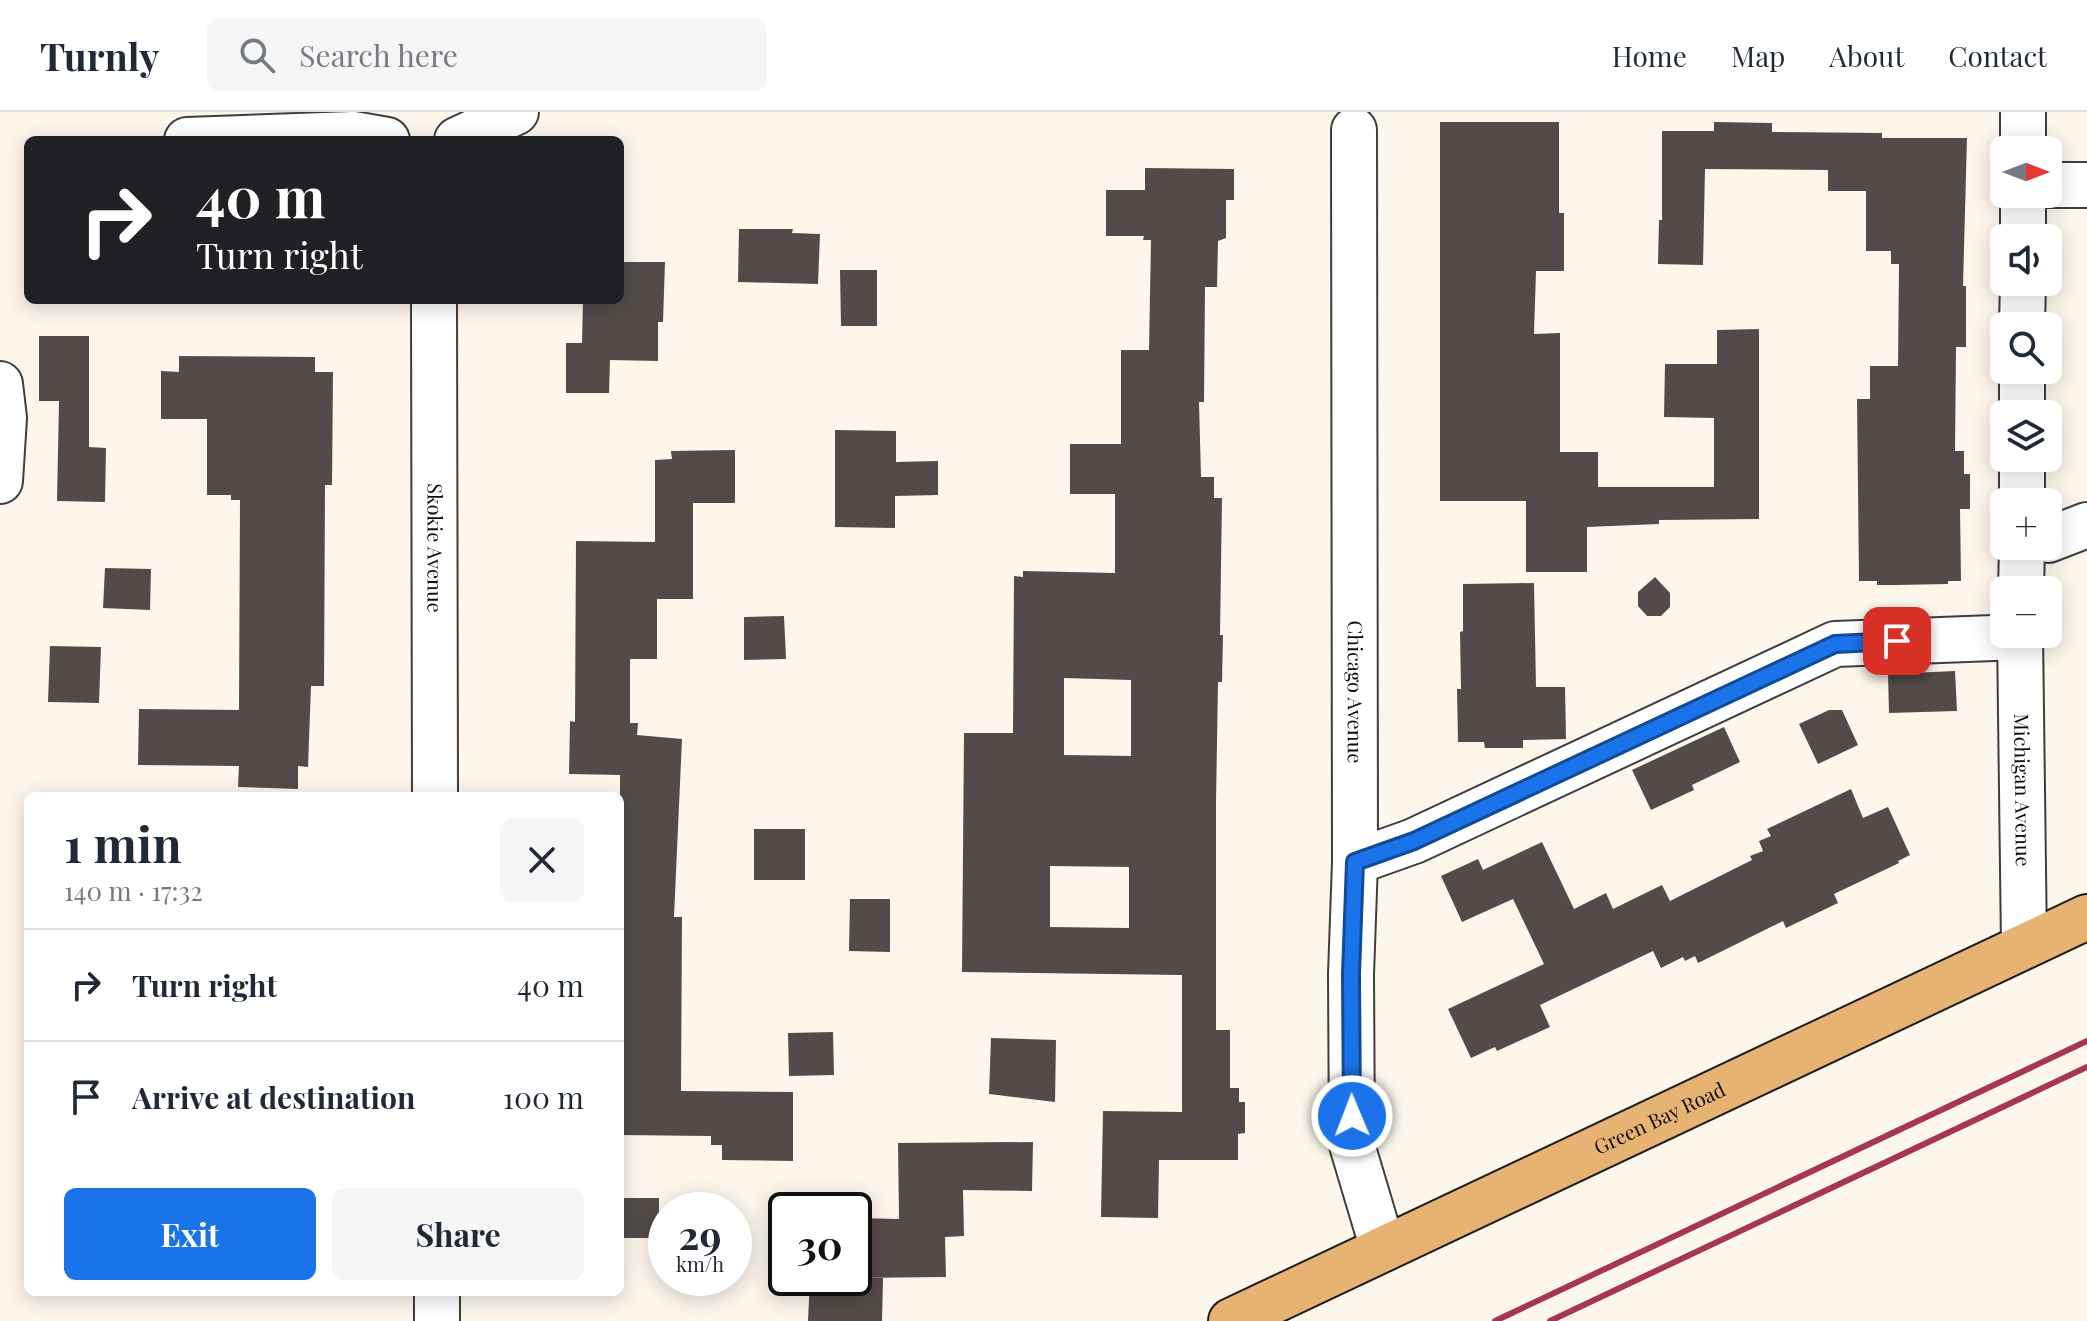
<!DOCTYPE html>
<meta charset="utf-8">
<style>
:root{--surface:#fff;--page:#f6f6f7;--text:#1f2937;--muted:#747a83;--line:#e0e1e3;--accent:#1a73e8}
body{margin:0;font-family:"Playfair Display",serif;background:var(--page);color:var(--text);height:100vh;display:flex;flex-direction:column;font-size:30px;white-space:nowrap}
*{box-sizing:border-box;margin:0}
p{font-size:26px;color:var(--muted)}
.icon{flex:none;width:44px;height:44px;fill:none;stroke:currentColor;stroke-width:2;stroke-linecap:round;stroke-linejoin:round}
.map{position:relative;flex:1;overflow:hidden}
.sheet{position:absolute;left:24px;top:680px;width:600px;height:504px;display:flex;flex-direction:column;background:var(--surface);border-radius:12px;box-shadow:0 4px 20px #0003}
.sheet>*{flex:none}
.guide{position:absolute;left:24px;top:24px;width:600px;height:168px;border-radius:12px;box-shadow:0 4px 20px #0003;background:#202124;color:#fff;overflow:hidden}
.needle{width:52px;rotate:90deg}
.controls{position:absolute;left:1990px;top:24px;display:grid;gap:16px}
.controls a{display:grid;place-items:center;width:72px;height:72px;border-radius:12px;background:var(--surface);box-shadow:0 4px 20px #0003;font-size:40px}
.speed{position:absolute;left:648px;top:1080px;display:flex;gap:16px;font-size:40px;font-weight:700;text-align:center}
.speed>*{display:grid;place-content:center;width:104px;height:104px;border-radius:50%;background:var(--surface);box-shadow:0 4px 20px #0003;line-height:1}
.speed small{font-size:20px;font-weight:400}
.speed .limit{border:4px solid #111;border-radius:12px;background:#fff;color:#111}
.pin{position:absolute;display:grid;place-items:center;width:68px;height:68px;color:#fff;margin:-34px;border-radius:16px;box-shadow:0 4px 12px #0006}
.me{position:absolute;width:88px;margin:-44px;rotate:359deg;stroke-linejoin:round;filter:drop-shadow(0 0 6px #0008)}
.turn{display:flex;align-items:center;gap:28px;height:168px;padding:0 40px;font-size:36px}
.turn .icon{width:104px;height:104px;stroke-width:2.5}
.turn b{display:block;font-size:56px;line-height:68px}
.round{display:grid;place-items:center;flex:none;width:84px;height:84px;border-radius:12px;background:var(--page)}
.overview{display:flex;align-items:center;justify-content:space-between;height:136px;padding:0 40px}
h1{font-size:48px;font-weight:700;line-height:60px}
.button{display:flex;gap:16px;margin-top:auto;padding:16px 40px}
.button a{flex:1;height:92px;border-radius:12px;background:var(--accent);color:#fff;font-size:32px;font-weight:700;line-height:92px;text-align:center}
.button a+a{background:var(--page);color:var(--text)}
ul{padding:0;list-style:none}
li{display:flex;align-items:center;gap:24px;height:112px;padding:0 40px;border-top:2px solid var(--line)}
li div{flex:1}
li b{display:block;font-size:30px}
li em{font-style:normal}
header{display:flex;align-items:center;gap:48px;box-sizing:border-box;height:112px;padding:0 40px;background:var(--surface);border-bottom:2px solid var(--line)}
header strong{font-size:38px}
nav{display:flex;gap:44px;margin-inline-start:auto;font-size:28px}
.search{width:560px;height:72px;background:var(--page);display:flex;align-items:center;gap:20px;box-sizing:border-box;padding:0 28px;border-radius:12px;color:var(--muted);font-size:30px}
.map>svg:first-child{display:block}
.building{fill:#524b49;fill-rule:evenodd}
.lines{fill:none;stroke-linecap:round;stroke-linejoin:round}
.minor-casing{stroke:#3e3e3e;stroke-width:48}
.major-casing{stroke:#1c1c1c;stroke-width:48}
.minor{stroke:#fff;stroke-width:44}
.major{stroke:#e6b372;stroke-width:44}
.rail{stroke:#a73652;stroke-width:6}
.route-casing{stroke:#114b97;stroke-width:20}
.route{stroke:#1a73e8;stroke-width:14}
.labels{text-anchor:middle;stroke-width:8;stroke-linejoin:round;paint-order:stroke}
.street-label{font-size:20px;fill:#0b0b0b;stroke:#fff}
</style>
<header>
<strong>Turnly</strong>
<div class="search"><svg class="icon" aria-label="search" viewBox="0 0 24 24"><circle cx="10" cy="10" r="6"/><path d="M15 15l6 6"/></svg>Search here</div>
<nav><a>Home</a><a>Map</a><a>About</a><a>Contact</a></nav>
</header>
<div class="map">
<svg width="2087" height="1209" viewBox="0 0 2087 1209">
<rect width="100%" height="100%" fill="#fcf6eb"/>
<!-- building -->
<g class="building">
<polygon points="1440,10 1559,10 1559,101 1564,101 1564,159 1536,159 1534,222 1560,221 1560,340 1598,340 1598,375 1714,375 1714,306 1664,305 1665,252 1717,252 1717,218 1759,217 1759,407 1659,408 1659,412 1587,415 1587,460 1526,460 1526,389 1440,389"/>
<polygon points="1714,10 1772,11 1772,20 1882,21 1882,26 1967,26 1963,174 1966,174 1966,235 1956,235 1955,339 1964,339 1964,362 1970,362 1970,397 1960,397 1961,469 1948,469 1948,472 1897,473 1877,473 1877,469 1859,469 1857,287 1870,287 1870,254 1898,254 1899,152 1891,152 1891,139 1866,139 1866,79 1828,79 1828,58 1705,57 1703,153 1658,152 1659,108 1662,108 1662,19 1714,19"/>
<path d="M1145 56 1234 57V88H1226V126L1218 129 1217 175H1205L1204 290H1199L1201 365H1214V386H1222L1220 523H1223L1222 570H1218L1216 691V918H1230V976H1239V990H1245V1021L1238 1022V1048H1159L1158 1106 1101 1105 1103 999 1182 1000V863L962 860 964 621H1013L1014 464 1023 465V459L1115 461V382H1070V332H1121V238H1149L1151 128H1143L1144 124H1106V78H1145ZM1064 566 1131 568V644L1064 643ZM1050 754 1129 755V816L1050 815Z"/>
<polygon points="739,117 793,117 792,121 820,122 818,172 738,170"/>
<polygon points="620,150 665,150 663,210 658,210 658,249 610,248 609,281 566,281 566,231 582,231 583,188 620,188"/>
<polygon points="840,158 877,158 877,214 841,214"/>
<polygon points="39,224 89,224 89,335 106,336 105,390 57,389 59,289 39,289"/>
<polygon points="179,244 315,245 315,260 333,260 332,373 325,373 324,574 311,574 308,655 298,654 298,677 238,675 239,654 138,653 139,597 239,598 240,388 231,388 231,383 207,383 207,307 161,307 161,259 179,260"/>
<polygon points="835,318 896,319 896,350 938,349 938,383 895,384 895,416 835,415"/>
<polygon points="735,338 735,391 693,391 693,487 657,487 657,547 630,547 630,611 638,611 637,623 682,627 674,805 682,805 681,979 793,980 793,1049 722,1048 722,1033 711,1033 711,1024 620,1023 620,663 569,662 570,609 575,610 576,429 655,430 655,348 672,347 671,339"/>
<polygon points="105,456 151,457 150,498 103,496"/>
<polygon points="1655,465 1670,481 1670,495 1661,504 1647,504 1638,494 1638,480"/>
<polygon points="1534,471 1536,575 1565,575 1566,627 1523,628 1523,636 1485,636 1484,630 1458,630 1457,577 1461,577 1460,520 1463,519 1463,472"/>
<polygon points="784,504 786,547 744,548 744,505"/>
<polygon points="50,534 101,535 99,591 48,590"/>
<polygon points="1955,559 1957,599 1889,601 1888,562"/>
<polygon points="1829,598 1842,598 1858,633 1818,652 1799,612"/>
<polygon points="1724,615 1740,650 1692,673 1694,678 1651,698 1632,658"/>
<polygon points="1851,677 1863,706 1888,695 1910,743 1898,749 1899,751 1834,782 1838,791 1786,816 1783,809 1698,851 1695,844 1685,849 1683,845 1661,856 1653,839 1540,893 1550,915 1497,939 1495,935 1471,946 1448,897 1544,852 1513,787 1462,810 1441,764 1478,747 1483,758 1542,730 1574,797 1606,781 1613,797 1662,773 1670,789 1752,748 1750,744 1763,739 1759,729 1771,724 1767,717"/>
<rect x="754" y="717" width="51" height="51"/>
<polygon points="850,787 890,787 890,840 849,839"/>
<polygon points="833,920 834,963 789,964 788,921"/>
<polygon points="991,926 1056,928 1055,990 989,982"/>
<polygon points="1033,1030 1032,1079 963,1078 964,1124 945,1125 946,1165 854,1166 854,1106 899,1107 898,1031"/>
<rect x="620" y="1086" width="39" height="40"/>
<polygon points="810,1166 883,1166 882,1209 808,1209"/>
</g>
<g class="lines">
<!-- minor casing -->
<g class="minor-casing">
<g id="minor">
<polyline points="2023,0 2023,38"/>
<path id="s1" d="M1354 18 1355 750 1351 862 1352 1033 1383 1137"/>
<polyline points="187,28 353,22 387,28"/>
<polyline points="457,28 516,0"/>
<polyline points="2048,73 2087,73"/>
<polyline points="2023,126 2023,82"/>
<path id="s2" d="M434 188 435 684"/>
<polyline points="2022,214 2023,170"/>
<polyline points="0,272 4,306 0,369"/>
<polyline points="2022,302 2022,258"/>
<polyline points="2022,390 2022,346"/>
<polyline points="2048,428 2087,413"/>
<polyline points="2021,478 2022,434"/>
<path id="s3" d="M2020 522 2024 833"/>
<polyline points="1355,750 1414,729 1835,532 2020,525"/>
<polyline points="437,1180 437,1209"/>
</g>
</g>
<!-- major casing -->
<g class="major-casing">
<g id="major">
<path id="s4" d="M1231 1209 2087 805"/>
</g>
</g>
<!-- minor -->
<use href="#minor" class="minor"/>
<!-- major -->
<use href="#major" class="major"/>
<!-- rail -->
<g class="rail">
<polyline points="1495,1209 2087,929"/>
<polyline points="1550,1209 2087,955"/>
</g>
</g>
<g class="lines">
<!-- route casing -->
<g class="route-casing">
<polyline id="route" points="1352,1004 1351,862 1355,750 1414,729 1835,532 1897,529"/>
</g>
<!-- route -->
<use href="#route" class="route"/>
</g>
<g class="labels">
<!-- street labels -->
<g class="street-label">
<text dy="7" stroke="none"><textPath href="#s2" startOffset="248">Skokie Avenue</textPath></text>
<text dy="7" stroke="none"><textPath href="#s1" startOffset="562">Chicago Avenue</textPath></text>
<text dy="7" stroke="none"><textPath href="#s3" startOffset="156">Michigan Avenue</textPath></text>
<text dy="7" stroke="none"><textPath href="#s4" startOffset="474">Green Bay Road</textPath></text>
</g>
</g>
</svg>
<div class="controls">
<a><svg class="needle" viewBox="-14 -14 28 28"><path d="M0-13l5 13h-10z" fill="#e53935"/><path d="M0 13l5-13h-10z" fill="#747a83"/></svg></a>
<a><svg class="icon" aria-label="sound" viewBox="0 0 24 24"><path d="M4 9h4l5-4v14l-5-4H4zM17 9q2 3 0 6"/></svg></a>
<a><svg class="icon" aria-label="search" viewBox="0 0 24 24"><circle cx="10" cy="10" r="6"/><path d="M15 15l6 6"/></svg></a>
<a><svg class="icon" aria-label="layers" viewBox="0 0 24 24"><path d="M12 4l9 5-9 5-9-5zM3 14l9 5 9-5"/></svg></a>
<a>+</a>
<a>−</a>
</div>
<div class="speed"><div>29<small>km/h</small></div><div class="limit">30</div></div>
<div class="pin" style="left:1897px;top:529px;background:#d93025"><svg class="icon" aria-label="arrive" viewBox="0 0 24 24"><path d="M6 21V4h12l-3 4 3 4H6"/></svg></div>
<svg class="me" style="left:1352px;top:1004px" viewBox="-20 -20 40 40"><circle r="17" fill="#1a73e8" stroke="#fff" stroke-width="3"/><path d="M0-11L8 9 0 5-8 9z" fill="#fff"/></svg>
<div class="guide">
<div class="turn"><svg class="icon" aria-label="right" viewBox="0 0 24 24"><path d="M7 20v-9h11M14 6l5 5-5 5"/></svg><div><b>40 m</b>Turn right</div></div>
</div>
<section class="sheet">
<div class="overview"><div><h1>1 min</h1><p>140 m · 17:32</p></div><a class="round"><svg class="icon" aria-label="close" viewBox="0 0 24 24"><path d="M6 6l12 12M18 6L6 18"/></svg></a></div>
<ul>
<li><svg class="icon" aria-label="right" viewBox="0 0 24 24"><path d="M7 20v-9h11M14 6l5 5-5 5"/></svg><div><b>Turn right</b></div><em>40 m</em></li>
<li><svg class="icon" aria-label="arrive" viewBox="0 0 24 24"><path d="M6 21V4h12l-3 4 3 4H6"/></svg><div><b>Arrive at destination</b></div><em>100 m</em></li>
</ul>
<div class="button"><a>Exit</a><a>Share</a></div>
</section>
</div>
